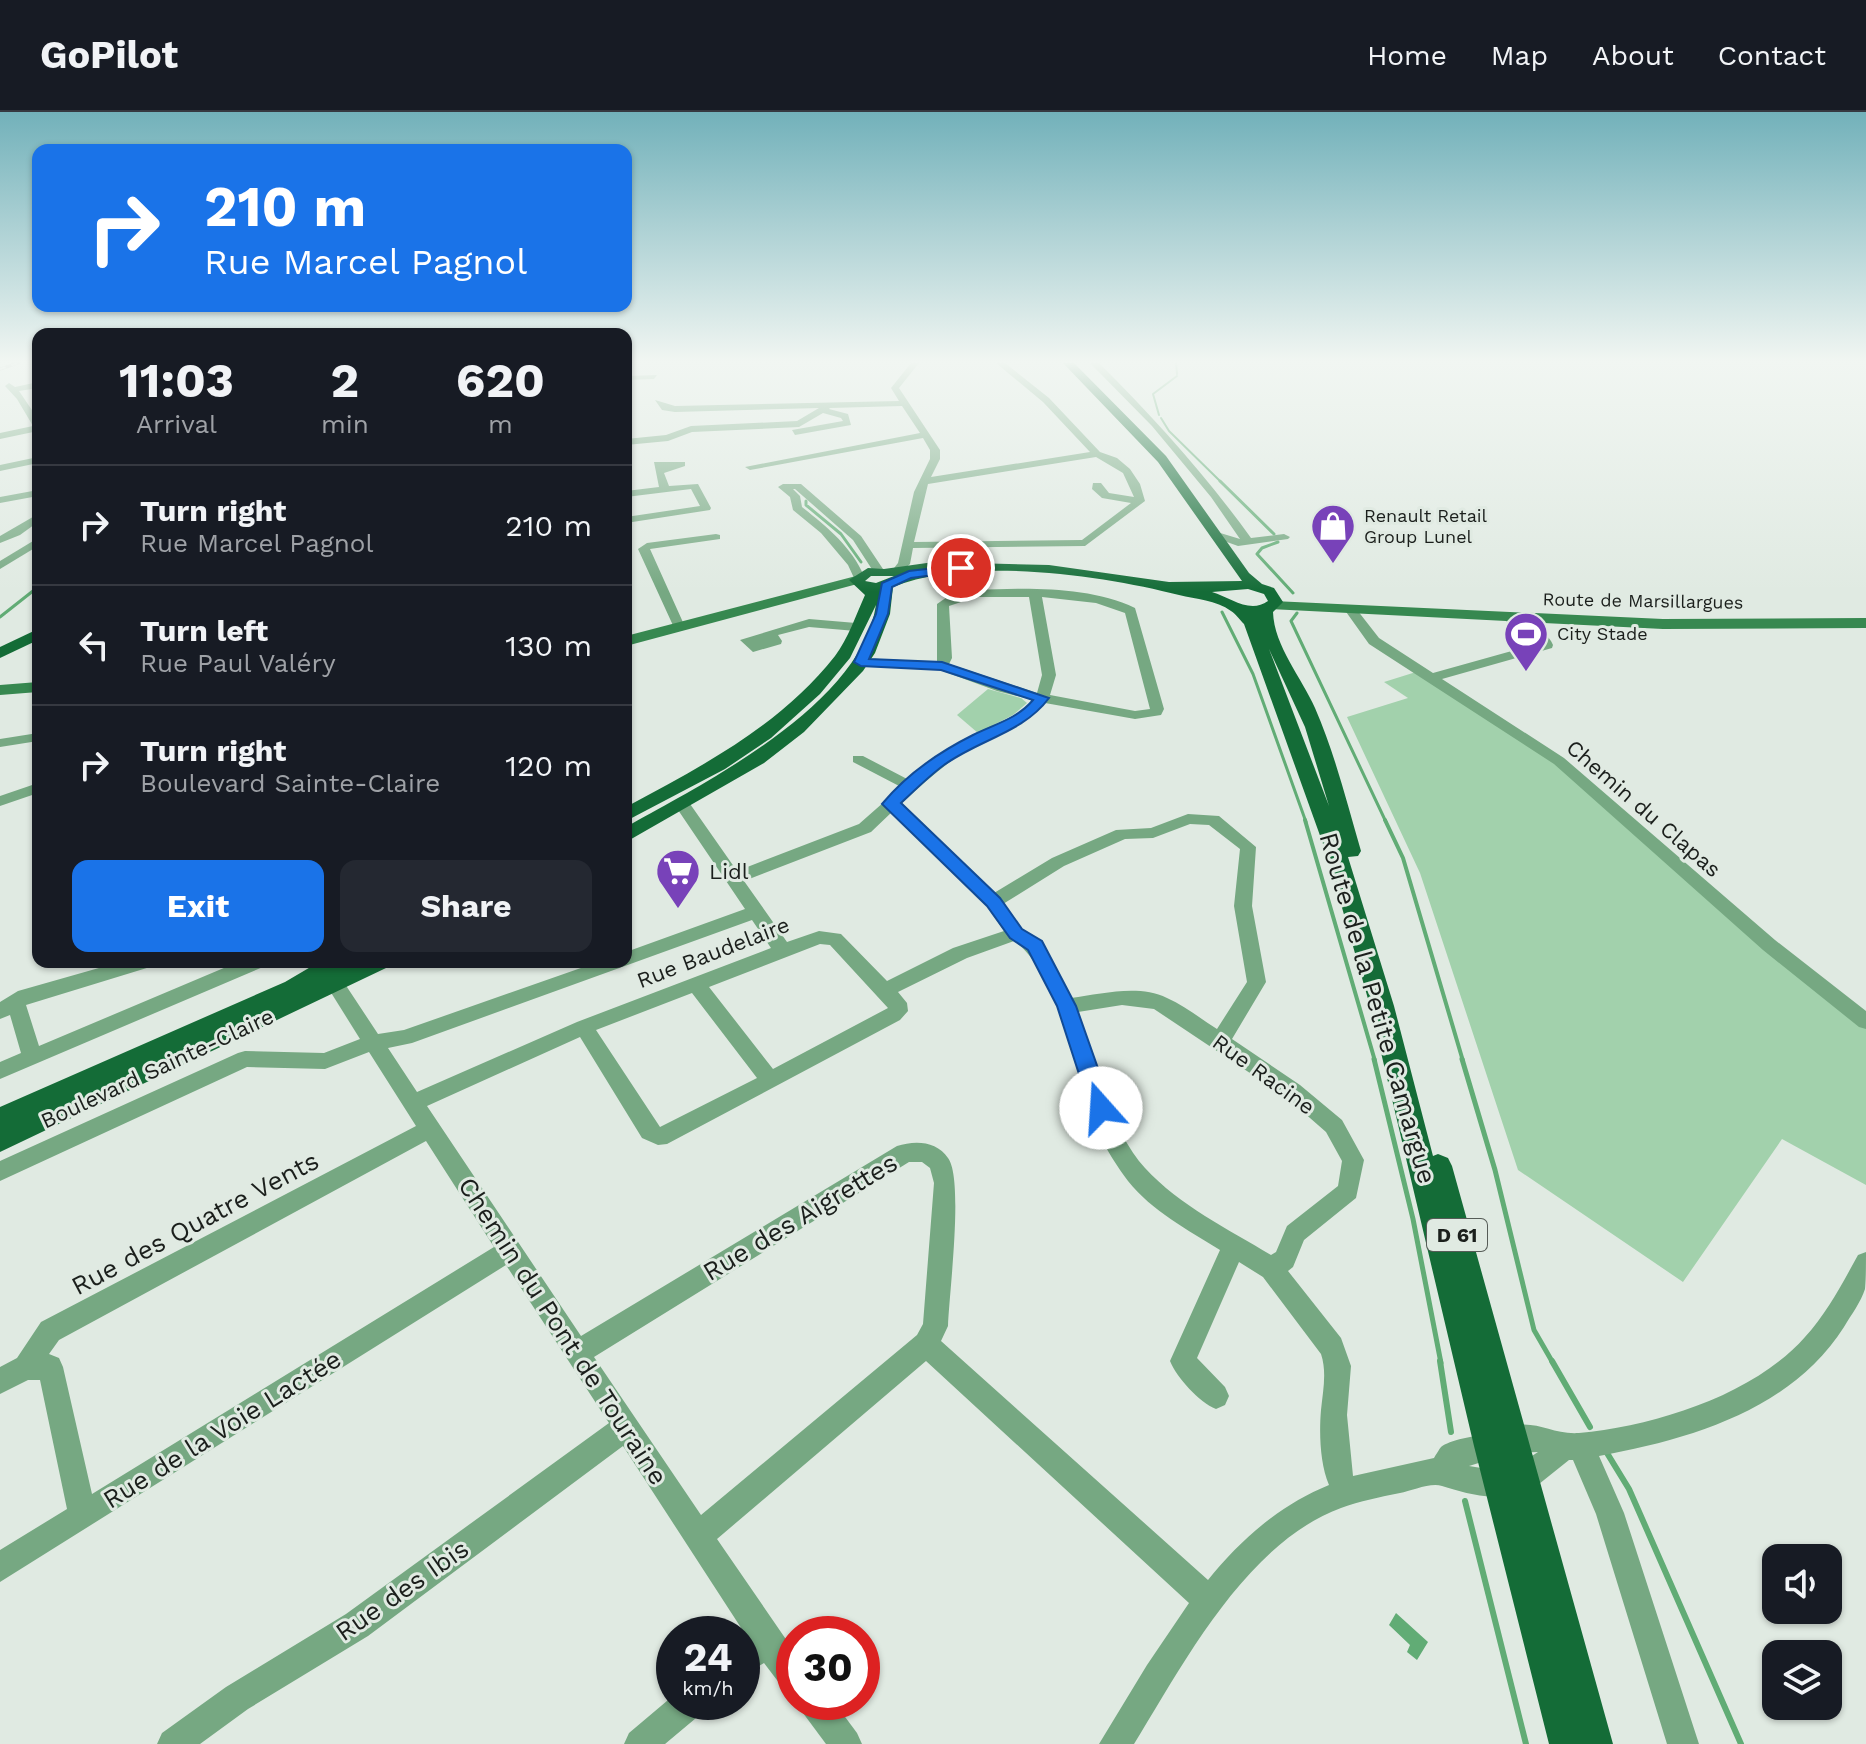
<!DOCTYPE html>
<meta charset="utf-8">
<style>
:root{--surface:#171b24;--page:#242831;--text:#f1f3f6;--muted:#9ea1a6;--line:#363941;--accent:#1a73e8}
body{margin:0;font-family:"Work Sans",sans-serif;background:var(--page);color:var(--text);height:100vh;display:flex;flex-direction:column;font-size:30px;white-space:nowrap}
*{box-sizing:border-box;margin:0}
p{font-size:26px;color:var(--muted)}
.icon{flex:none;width:44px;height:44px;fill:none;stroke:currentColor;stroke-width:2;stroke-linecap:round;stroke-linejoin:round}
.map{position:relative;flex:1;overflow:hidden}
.details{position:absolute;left:32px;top:216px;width:600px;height:640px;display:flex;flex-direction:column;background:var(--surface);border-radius:16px;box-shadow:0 2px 6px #0004}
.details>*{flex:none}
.banner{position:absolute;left:32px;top:32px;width:600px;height:168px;border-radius:16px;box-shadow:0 2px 6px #0004;background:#1a73e8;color:#fff;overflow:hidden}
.buttons{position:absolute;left:1762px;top:1432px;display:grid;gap:16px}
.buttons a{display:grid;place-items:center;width:80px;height:80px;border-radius:16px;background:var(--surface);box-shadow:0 2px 6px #0004;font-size:40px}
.speed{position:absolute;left:656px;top:1504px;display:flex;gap:16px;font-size:40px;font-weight:700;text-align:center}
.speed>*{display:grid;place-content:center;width:104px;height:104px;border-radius:50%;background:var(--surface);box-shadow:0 2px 6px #0004;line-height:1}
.speed small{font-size:20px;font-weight:400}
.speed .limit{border:12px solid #d22;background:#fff;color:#111}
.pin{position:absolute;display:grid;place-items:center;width:68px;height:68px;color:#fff;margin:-34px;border:4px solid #fff;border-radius:50%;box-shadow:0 2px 8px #0007}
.me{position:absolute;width:88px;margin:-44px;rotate:341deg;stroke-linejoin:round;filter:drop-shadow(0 0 6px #0008)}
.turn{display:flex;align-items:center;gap:28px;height:168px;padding:0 40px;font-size:36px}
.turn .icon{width:104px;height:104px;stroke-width:2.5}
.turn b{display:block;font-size:56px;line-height:68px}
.eta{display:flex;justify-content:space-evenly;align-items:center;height:136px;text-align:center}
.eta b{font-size:48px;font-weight:700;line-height:56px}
.cta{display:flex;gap:16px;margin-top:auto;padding:16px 40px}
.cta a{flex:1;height:92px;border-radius:16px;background:var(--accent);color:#fff;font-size:32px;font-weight:700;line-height:92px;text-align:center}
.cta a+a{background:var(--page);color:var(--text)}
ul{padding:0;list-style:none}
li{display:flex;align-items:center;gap:24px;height:120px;padding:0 40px;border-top:2px solid var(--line)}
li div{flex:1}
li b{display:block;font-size:30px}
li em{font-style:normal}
header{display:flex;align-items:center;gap:48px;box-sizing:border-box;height:112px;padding:0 40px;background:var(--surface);border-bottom:2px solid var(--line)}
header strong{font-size:38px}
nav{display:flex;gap:44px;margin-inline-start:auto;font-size:28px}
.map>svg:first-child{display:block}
.green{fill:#a2d1ac}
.water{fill:#61ac75}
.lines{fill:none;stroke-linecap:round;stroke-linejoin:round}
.stream-far4{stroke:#61ac75;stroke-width:2}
.stream-far3{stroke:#61ac75;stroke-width:3}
.stream-far2{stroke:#61ac75;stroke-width:4}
.stream-far1{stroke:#61ac75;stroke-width:5}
.stream{stroke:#61ac75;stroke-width:6}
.minor{fill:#76a882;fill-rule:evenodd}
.secondary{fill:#378850;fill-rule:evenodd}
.primary{fill:#146c37;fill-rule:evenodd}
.rail-casing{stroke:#717772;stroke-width:3}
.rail{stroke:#e0eae2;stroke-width:2;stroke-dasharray:6;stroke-linecap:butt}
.route{fill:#1a73e8;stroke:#114b97;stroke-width:2}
.labels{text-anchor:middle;stroke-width:6;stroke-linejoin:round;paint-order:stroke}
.far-poi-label{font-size:18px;fill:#1b1f1c;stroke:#e0eae2;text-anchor:start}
.far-street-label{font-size:18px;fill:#1b1f1c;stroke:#e0eae2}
.shield{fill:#e0eae2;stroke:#565c57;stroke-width:2}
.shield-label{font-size:20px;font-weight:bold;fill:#1b1f1c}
.street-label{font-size:22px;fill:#1b1f1c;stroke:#e0eae2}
.poi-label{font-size:22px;fill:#1b1f1c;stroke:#e0eae2;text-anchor:start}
.near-street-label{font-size:26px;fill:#1b1f1c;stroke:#e0eae2}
</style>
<header>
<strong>GoPilot</strong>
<nav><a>Home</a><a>Map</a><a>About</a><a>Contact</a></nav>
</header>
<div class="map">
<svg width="1866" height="1632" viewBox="0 0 1866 1632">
<rect width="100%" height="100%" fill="#e0eae2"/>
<!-- green -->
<g class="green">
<polygon points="1416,560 1561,655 1866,913 1866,1073 1782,1027 1683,1170 1518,1058 1420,761 1347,605 1408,586 1384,570"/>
<polygon points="988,577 1021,586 1027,591 1013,603 978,621 957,603"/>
</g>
<!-- water -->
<polygon class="water" points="1396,1501 1428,1530 1417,1548 1407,1540 1410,1533 1389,1513"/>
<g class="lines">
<!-- stream-far4 -->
<g class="stream-far4">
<polyline points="1176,251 1177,262"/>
<polyline points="1159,303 1153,282 1177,264"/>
<polyline points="1161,306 1169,319 1222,371"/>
</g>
<!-- stream-far3 -->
<g class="stream-far3">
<polyline points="1220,369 1274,422"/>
<polyline points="806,389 806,393 841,422 861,450"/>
<polyline points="1278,430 1262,436 1257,442 1293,481"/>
<polyline points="1222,500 1253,562 1306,710"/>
<polyline points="1297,501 1291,509 1386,710"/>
<polyline points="0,505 38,475"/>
</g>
<!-- stream-far2 -->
<g class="stream-far2">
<polyline points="1305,708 1375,949"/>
<polyline points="1385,708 1403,746 1463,949"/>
</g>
<!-- stream-far1 -->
<g class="stream-far1">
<polyline points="1374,947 1413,1107 1441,1251"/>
<polyline points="1462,947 1495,1058 1534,1218 1553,1251"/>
</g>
<!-- stream -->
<g class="stream">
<polyline points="1440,1249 1451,1320"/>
<polyline points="1552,1249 1590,1315"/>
<polyline points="1607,1341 1629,1377 1741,1632"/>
<polyline points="1465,1389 1526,1632"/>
</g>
<!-- minor -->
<g class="minor">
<path d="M911 251H919L899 276 940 338V347L931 365 1090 340 1043 290 996 251H1005L1049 286 1100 340 1117 346 1130 357 1140 372 1145 389 1085 434 913 436 910 452 897 464 891 460 898 451 914 380 930 347V338L923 326 750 358 745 355 920 321 902 294 830 296 829 297 848 302 851 313 795 323 792 318 843 309 841 306 823 301 799 315 692 320 668 329 626 333V327L666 323 691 314 797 309 819 296 675 300 662 298 655 288 675 294 899 289 891 276ZM1096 345 1123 361 1134 385 1109 381 1101 371H1093L1092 377 1102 386 1131 391 1082 428 914 430 928 372Z"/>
<path d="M1090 251H1099C1154 306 1205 362 1251 426L1284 422 1290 425 1288 427 1238 434 1213 425V421L1217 420 1240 427 1211 385 1152 314Z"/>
<polygon points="657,263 654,267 626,268 626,264"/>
<polygon points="38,270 38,276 19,279 38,307 38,319 0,327 0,321 33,314 17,287 5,274 9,271 15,275"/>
<polygon points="38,345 38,351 0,359 0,353"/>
<polygon points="654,350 685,350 685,354 664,361 669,374 698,372 711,396 710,398 626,411 626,405 700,394 691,377 626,385 626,379 659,375"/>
<path d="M801 372 861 424 885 460 883 462H875L853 428 795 377H793L800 384 802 395C826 414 852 435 864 464L854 466 848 453 821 421 793 398 790 385 778 375 783 372Z"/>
<polygon points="38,378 38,384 0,391 0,385"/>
<polygon points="38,402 38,410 20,423 0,431 0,424"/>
<polygon points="716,422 720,423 720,427 650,437 686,517 676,520 638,437 647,431"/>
<polygon points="38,426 38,434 0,457 0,449"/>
<path d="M976 478C1027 476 1088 474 1135 496L1164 597 1161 603 1135 607 1045 591C1027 612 1005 617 982 629 951 646 927 668 902 691L994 781 1052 746 1116 718 1151 716 1188 702 1219 704 1256 735 1252 794 1266 870 1232 927 1300 973 1342 1008 1364 1048 1356 1086 1304 1128 1293 1155 1288 1159 1341 1226 1351 1254 1347 1303 1353 1364 1434 1346C1435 1344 1440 1336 1441 1335 1451 1327 1489 1320 1500 1324L1502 1317C1534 1304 1549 1323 1579 1321 1655 1314 1754 1283 1805 1225 1827 1201 1842 1172 1858 1143L1866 1140C1866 1151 1866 1166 1865 1177 1861 1190 1851 1203 1844 1215 1791 1298 1691 1327 1599 1344L1624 1401 1699 1632H1667L1596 1402 1573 1348H1569L1534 1376 1524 1380 1515 1376 1513 1381C1491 1390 1463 1380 1442 1374 1431 1370 1411 1379 1400 1381 1380 1385 1360 1389 1341 1396 1246 1431 1184 1551 1134 1632H1099L1147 1553 1189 1491 926 1249 717 1427 794 1539V1581L783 1576 764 1551 742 1564V1529L747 1525 623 1334 368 1524 248 1597 200 1632H157L162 1621 226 1575 346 1502 609 1311 506 1153 0 1470V1438L67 1397 40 1268H28L0 1282V1255L17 1246 41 1210 416 1014 369 940 325 957 247 955 0 1069V1049L238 941 245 939 324 941 360 927 325 871 327 866H341L378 922 404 918 598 850H626V840L745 797 674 692 676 689H688L737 759 859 712 901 675 853 650V644H863L909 668C928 651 949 635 972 623 994 611 1016 607 1033 588L997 579 940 558 861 554 854 550 861 546 937 550V492L950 483ZM976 485H1029L1042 563 1037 581 949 552 952 546 949 494ZM1042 485 1096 491 1125 501 1150 597 1135 599 1050 583 1056 563ZM893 699 987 794 1004 819 953 836 887 869 841 822 819 819 787 830 744 769 871 720ZM1190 712 1209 713 1240 737 1234 794 1247 870 1217 917C1201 907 1185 894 1167 886 1138 872 1102 882 1071 886L1041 829 1022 818 1003 792 1064 754 1125 727 1153 726ZM752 808 771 836 577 910 417 980 388 936 412 931ZM1014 829C1058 858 1079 972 1099 1022 1106 1037 1118 1056 1128 1069 1152 1099 1188 1118 1220 1138L1170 1249C1177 1266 1199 1290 1216 1297L1225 1293 1229 1284 1225 1275 1197 1246 1239 1150 1263 1165 1321 1242C1327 1260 1323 1279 1321 1298 1319 1321 1320 1352 1329 1373 1280 1393 1241 1427 1208 1468L941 1229 948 1214C949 1182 964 1067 948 1046 937 1029 915 1028 897 1034L581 1224 427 994 580 925 642 1026 658 1033 667 1032 900 908 908 899 907 891 898 880 967 846ZM820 832 830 833 888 896 773 957 709 875ZM692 881 757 966 660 1015 596 918ZM1122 893 1154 897 1286 985 1326 1020 1342 1049 1338 1074 1287 1114 1276 1140 1271 1143C1228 1117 1180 1094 1145 1056 1110 1018 1095 948 1078 900ZM426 1029 494 1135 92 1382 63 1255 59 1246 49 1242 59 1228ZM909 1050H922L930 1056 934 1071 923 1212 917 1223 701 1403 594 1245ZM1503 1337 1512 1341 1538 1340 1514 1356 1512 1361 1469 1354 1501 1344Z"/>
<path d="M1350 493 1354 494 1379 526 1433 561 1540 531 1506 509V503C1520 503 1548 519 1553 533L1552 536 1442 567 1564 646 1775 828 1866 899V917L1859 915 1763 838 1554 652 1369 532 1344 497Z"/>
<polygon points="809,507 856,511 862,515 856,519 809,515 778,523 782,529 781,532 753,540 740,528"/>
<polygon points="38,621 38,629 0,635 0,627"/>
<polygon points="38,671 38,681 0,694 0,684"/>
<polygon points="120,850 152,850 150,855 26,893 39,934 238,850 265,850 263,855 0,967 0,950 21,941 10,903 0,907 0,890 18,879"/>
<polygon points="674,1583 674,1590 707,1590 702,1601 665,1632 624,1632 629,1621"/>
<polygon points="798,1590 834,1590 857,1621 862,1632 826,1632 803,1601"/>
</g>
<!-- secondary -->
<g class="secondary">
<polygon points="856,464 863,468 861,471 626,534 626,524"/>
<polygon points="1273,489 1663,507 1866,506 1866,516 1663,517 1268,497 1268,491"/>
<polygon points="38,570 38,580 0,583 0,573"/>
</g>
<!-- primary -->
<g class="primary">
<path d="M1063 251H1074L1166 344 1249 461 1262 472 1274 476 1283 490 1273 500C1274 534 1302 566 1315 596 1335 642 1347 691 1361 739L1358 744 1348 745 1394 894 1433 1044 1438 1042 1448 1046 1452 1054 1613 1632H1549L1474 1334 1370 894 1327 743 1244 512C1240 508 1236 502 1231 499 1216 488 1196 487 1179 483 1102 463 968 444 893 475L890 502 875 541 863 559 804 620 764 651 626 730V715C706 670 861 593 876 493L850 546 820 582 771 626 725 657 626 709V695C702 654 780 614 835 544 848 527 856 503 865 483L849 468 868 456 884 457 934 450 1049 453 1169 470 1242 469 1158 350ZM871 464H894L876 471 865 469ZM1248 477 1264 482 1268 489C1250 502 1231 486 1212 480ZM1269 537 1305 615 1329 694Z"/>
<polygon points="38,517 38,528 0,546 0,535"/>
<polygon points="319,850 348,850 344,856 358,850 389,850 386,856 0,1040 0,995 285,870"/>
</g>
<!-- rail casing -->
<g class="rail-casing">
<polyline id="rail" points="0,257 18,251"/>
</g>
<!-- rail -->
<use href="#rail" class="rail"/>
</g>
<!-- sky -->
<linearGradient id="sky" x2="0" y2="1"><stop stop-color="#72b1ba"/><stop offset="0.52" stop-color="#f1f6f2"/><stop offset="1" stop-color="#f1f6f2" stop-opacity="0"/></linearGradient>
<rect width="1866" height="480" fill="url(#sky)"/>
<!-- route -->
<path class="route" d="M961 453 965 454V459L911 466 892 475 888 502 869 547 942 550 1049 586C1023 621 980 627 944 653 929 664 915 678 901 691L1000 786 1022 817 1042 829 1076 894 1112 996 1109 1002 1101 1005 1094 1002 1090 996 1057 894 1028 838 1010 826 987 794 882 692C906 663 941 639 973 623 995 612 1017 607 1033 588L941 558 861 554 854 550 876 502 882 471 909 459Z"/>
<!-- icons -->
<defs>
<g id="shop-pin" transform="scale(2.3)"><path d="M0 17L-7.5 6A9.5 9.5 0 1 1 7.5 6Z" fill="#7842b9" stroke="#e0eae2"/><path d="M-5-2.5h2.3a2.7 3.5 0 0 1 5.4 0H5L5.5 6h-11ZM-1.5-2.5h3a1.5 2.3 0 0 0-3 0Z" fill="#fff"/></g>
<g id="stadium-pin" transform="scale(2.3)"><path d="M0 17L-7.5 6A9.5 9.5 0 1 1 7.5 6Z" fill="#7842b9" stroke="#e0eae2"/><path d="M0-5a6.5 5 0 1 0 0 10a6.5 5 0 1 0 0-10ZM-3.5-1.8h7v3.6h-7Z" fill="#fff"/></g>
<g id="supermarket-pin" transform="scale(2.3)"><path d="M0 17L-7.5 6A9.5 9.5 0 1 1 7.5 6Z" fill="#7842b9" stroke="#e0eae2"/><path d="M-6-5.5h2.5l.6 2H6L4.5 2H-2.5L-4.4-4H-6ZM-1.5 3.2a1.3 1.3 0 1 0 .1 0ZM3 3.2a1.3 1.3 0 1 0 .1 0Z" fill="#fff"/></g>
</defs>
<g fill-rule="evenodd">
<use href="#shop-pin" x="1333" y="414"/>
<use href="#stadium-pin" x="1526" y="522"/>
<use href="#supermarket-pin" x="678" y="759"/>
</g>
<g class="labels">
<!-- far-poi labels -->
<g class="far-poi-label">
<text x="1364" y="410">Renault Retail<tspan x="1364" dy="21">Group Lunel</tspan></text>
<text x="1557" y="528">City Stade</text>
</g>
<!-- far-street labels -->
<g class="far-street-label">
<text transform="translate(1643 489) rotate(1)" y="6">Route de Marsillargues</text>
</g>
<!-- shield labels -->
<rect class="shield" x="1427" y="1107" width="60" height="32" rx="6"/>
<g class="shield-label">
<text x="1457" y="1130">D 61</text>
</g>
<!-- street labels -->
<g class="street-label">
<text transform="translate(1644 696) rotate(41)" y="8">Chemin du Clapas</text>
<text transform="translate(713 840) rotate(-21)" y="8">Rue Baudelaire</text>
<text transform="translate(157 956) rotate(-25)" y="8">Boulevard Sainte-Claire</text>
<text transform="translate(1264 962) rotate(36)" y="8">Rue Racine</text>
</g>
<!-- poi labels -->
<g class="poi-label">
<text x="709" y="767">Lidl</text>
</g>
<!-- near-street labels -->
<g class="near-street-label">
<text transform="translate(1378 896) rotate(74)" y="9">Route de la Petite Camargue</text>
<text transform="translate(800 1105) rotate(-31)" y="9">Rue des Aigrettes</text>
<text transform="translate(195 1111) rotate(-28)" y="9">Rue des Quatre Vents</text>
<text transform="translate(563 1219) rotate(57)" y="9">Chemin du Pont de Touraine</text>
<text transform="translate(222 1317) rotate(-32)" y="9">Rue de la Voie Lactée</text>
<text transform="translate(402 1478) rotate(-35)" y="9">Rue des Ibis</text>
</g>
</g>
</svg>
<div class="buttons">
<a><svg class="icon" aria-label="sound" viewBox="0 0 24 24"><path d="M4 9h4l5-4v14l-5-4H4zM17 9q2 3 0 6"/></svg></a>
<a><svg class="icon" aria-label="layers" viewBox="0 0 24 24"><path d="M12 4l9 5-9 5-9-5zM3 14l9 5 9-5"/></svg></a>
</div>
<div class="speed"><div>24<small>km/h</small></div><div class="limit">30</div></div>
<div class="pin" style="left:961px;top:456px;background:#d93025"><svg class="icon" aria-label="arrive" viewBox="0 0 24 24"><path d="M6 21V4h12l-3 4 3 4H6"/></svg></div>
<svg class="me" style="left:1101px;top:996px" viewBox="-20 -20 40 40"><circle r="19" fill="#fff"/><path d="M0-13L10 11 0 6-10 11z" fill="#1a73e8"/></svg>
<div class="banner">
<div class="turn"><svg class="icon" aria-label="right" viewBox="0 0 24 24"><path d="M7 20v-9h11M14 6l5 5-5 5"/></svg><div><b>210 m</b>Rue Marcel Pagnol</div></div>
</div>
<section class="details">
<div class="eta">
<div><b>11:03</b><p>Arrival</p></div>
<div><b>2</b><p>min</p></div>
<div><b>620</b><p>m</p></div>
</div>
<ul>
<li><svg class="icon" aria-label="right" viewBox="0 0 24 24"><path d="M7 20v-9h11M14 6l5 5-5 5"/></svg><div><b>Turn right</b><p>Rue Marcel Pagnol</p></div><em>210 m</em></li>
<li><svg class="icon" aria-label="left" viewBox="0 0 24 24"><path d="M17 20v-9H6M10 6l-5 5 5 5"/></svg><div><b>Turn left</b><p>Rue Paul Valéry</p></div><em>130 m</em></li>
<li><svg class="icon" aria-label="right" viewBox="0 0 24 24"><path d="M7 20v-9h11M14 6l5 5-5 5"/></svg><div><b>Turn right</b><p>Boulevard Sainte-Claire</p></div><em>120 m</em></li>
</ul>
<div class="cta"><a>Exit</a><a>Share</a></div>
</section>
</div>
